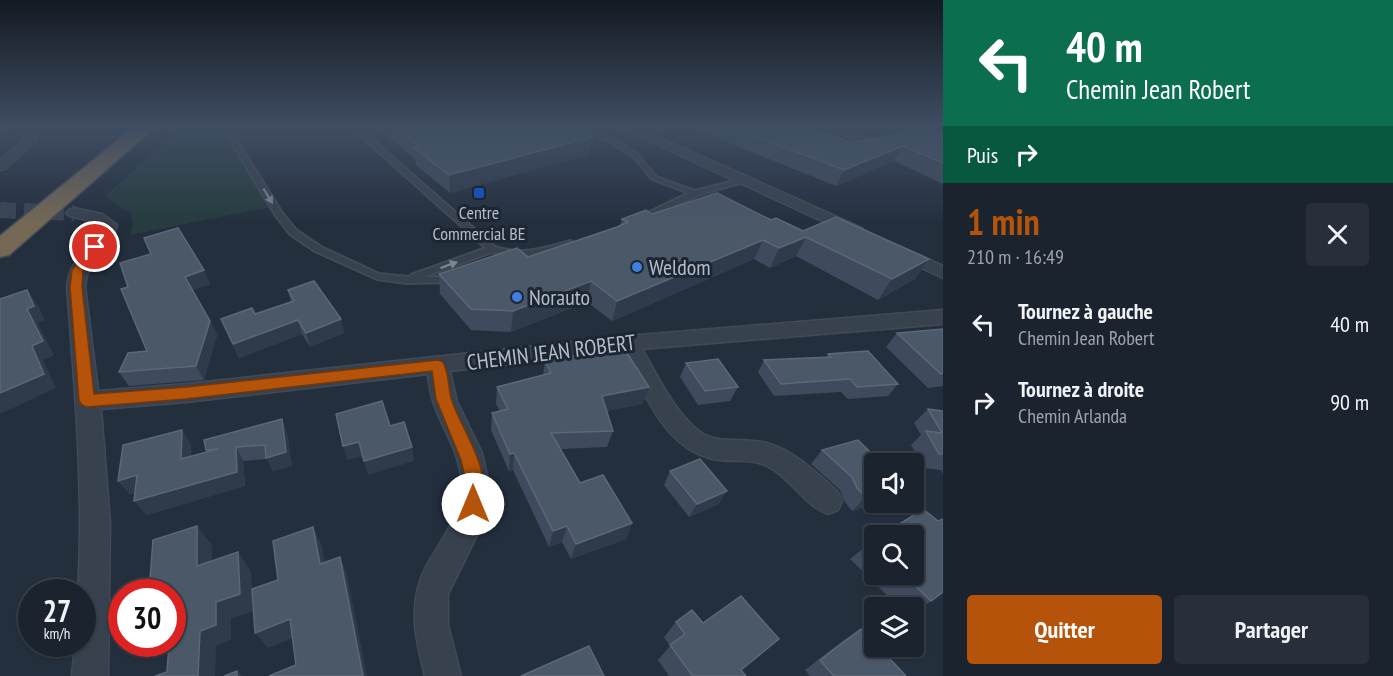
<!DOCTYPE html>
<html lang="fr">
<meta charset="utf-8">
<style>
:root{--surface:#1b232e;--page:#282f3a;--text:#f1f3f6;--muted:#a0a4aa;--line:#39404a;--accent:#b45309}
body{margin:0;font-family:"PT Sans Narrow",sans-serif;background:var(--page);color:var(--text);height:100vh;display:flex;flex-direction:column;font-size:22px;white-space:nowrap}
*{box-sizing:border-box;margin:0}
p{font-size:20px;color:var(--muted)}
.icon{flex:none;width:33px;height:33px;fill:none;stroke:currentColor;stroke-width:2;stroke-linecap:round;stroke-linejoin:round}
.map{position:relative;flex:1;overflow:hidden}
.drawer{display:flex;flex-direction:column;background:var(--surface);width:450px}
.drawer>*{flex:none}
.top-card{background:#0b6e4f;color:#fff;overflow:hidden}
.buttons{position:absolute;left:864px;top:453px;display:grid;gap:12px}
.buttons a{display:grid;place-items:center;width:60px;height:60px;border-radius:6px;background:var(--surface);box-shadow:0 2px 4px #0004,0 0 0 2px var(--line);font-size:30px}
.speed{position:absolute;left:18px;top:579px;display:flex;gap:12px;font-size:30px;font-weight:700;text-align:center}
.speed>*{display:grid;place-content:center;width:78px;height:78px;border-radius:50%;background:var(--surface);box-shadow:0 2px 4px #0004,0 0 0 2px var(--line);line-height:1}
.speed small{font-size:15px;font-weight:400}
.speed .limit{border:9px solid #d22;background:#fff;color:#111}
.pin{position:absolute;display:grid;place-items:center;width:51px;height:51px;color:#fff;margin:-26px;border:3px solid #fff;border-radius:50%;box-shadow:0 2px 6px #0007}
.me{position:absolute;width:66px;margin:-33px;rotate:0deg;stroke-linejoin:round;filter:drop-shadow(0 0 4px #0008)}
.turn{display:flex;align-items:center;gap:21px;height:126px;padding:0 24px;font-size:27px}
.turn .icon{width:78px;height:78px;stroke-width:2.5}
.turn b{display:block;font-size:42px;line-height:51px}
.then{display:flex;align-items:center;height:57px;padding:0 24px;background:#0003;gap:12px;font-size:22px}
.round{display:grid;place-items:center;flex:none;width:63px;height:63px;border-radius:6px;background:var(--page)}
.head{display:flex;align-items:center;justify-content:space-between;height:102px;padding:0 24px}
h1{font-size:36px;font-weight:600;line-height:45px;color:var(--accent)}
.button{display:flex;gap:12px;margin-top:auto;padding:12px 24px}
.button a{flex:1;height:69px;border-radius:6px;background:var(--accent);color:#fff;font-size:24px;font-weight:600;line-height:69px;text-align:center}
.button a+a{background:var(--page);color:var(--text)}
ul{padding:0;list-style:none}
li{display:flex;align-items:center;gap:18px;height:78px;padding:0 24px}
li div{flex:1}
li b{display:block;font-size:22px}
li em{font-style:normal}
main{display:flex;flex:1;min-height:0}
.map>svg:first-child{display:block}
.green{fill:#263c3f}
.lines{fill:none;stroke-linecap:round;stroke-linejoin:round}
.street-tunnel{stroke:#3a4453;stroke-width:16;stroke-dasharray:16 8;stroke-linecap:butt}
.lane-casing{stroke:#414a57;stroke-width:4}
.street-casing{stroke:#414a57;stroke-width:3}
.highway-casing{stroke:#434c59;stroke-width:3}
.lane{fill:#38414e;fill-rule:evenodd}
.street{fill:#38414e;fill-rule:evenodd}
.highway{fill:#746855;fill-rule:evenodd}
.wall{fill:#3f4b5c}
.shaded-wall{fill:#2f3b4b}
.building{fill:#4b5868;stroke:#5c6777;stroke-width:1.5}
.oneway{fill:#7c8592}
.route{fill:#b45309;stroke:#753606;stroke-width:1.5}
.transit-dot{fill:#1a4fb4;stroke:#1d2633;stroke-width:2}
.shop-dot{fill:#3f7fe0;stroke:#1d2633;stroke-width:2}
.labels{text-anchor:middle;stroke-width:6;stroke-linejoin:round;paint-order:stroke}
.far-poi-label{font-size:18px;fill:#b4bcc9;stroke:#1d2633}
.poi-label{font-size:22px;fill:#b4bcc9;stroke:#1d2633;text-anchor:start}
.street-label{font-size:22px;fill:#b4bcc9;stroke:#1d2633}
</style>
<main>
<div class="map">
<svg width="943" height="676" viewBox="0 0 943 676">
<rect width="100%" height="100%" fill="#242f3e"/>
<!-- green -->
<polygon class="green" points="181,128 222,128 270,207 130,235 133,224 131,214 105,196"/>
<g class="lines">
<!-- street-tunnel -->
<polyline class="street-tunnel" points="0,210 74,213"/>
<!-- lane casing -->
<g class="lane-casing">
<g id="lane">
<path d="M223 128H229L282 213 296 230 321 247 379 274 410 277 411 275 486 248 352 128H359L495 247C522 256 545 248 571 241L575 244 574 246 541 254 522 257H512L492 252 423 277H455L457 279 452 282 406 283 377 279 315 251 290 234 276 216Z"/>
<polygon points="585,128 593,128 636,153 656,177 695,191 746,178 750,180 698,195 643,222 637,222 637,218 689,193 652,179 632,155"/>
</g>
</g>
<!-- street casing -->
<g class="street-casing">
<g id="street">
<polygon points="24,128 36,128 35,142 5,169 0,170 0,159 23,141"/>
<polygon points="621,128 638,128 862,228 864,231 862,234 850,234"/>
<polygon points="827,128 844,128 874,141 892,137 898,141 896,144 873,149"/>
<polygon points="889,128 908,128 943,140 943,148"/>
<path d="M74 208 102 214 117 225C111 253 88 253 85 287L98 391 186 384 628 336 943 310V324L642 349C658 376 674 412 700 432 718 445 746 437 767 443 796 452 816 472 838 492L842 501 838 510 828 514C804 505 791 478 767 466 750 457 727 464 709 458 662 445 644 390 622 351L450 371 457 402 482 453 489 484 487 502 480 529 448 594V625L461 676H425C415 638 407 601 427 565 442 539 459 519 461 487 463 455 442 430 433 401 430 392 429 383 428 374L186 402 101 409 110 523 108 676H72L75 644H82V592H78C84 490 75 389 67 287 71 252 93 252 101 226L87 220 69 216 66 213 69 210Z"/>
<polygon points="901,247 943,266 943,278 895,256 892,252 895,248"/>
</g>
</g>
<!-- highway casing -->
<g class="highway-casing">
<polygon id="highway" points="133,128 154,128 9,255 0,257 0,236"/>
</g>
<!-- lane -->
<use href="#lane" class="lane"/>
<!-- street -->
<use href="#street" class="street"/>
<!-- highway -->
<use href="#highway" class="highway"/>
</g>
<!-- wall -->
<g class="wall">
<polygon points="378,128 576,128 590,154 450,193 416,165 415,159"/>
<polygon points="698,128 810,128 853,143 943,134 943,184 894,161 836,186 709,135"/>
<polygon points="652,214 771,220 803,231 929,259 915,279 878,300 796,256 770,268 754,259 612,321 587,302 511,332 471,330 440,294 439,274 528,257 620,226 622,219"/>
<polygon points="210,284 192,290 210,321 217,335 204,380 129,386 119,372 147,351 128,287"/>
<polygon points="288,290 341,319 344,333 310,347 302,334 239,358 221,319 255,314 291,302"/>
<polygon points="943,329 943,386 928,388 886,347 897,333"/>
<polygon points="828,354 898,384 888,396 848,399 841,392 774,396 758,372 764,360 827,357"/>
<polygon points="545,361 643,404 606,411 613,431 607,447 561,449 580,483 632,523 626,539 571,559 562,542 549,547 513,470 509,471 491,430 492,413 500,411 496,404 497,387 543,375"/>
<polygon points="686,363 738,387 730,401 698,405 680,377"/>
<polygon points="928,409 943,411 943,474 941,470 924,468 911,445 921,435 914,423"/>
<polygon points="287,433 292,466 273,471 267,459 243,461 245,486 146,515 135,493 130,494 118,481 191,444 191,457 207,452 206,450"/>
<polygon points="822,450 874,464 877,503 852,511 844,501 840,490 811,464"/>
<polygon points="670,471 719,504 689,517 664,485"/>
<polygon points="874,540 874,574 914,574 931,601 914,612 914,608 900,608 850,559"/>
<polygon points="676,622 741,670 746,676 669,676 658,660 670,646 664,637"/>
<polygon points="861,629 906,676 810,676 805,670 844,640"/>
</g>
<!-- shaded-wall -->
<g class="shaded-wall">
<polygon points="0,128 1,128 3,136 0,136"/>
<polygon points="593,137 590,154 450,193 449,175"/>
<polygon points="903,146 894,161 836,186 844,170"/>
<polygon points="806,237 796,256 770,268 779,248"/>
<polygon points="763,240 754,259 612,321 617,301"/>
<polygon points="929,259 915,279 878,300 892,279"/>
<polygon points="204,270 210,284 191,291 185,277"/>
<polygon points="591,281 587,302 511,332 513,311"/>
<polygon points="27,290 37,304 45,320 38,323 54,356 43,360 56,388 0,414 0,393 32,346 27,309"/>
<polygon points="341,319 344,333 310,347 306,333"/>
<polygon points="298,320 302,334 239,358 233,344"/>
<polygon points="210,321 217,335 204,380 196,366"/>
<polygon points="649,387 643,404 597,413 602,396"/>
<polygon points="282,419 287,433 292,466 273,471 266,458"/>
<polygon points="182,430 191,444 190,473 181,459"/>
<polygon points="359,442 363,456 347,460 343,446"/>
<polygon points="236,447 243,461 245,486 146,515 134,501"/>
<polygon points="412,447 414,461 368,475 364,461"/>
<polygon points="514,453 513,470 509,471 510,454"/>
<polygon points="137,475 148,489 130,494 118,481"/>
<polygon points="727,491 719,504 689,517 697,504"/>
<polygon points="874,495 874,502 878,502 877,503 852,511 866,497"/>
<polygon points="632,523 626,539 571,559 576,544"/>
<polygon points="197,526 212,545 212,584 197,566"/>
<polygon points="567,526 562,542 549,547 553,531"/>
<polygon points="313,527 322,546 328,582 320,564"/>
<polygon points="238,552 251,571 253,611 231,619 231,640 216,646 215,676 198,676 200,631 216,602"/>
<polygon points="340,557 347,575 367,676 363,676"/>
<polygon points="290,619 301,635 268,648 255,633"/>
<polygon points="237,671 243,676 237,676"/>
</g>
<!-- building -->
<g class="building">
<polygon points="396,128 576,128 593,137 449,175 414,148 420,147"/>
<polygon points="733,128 810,128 853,143 924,128 928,128 943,134 943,163 903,146 844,170"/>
<polygon points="717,193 771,220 776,218 803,231 836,217 929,259 892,279 806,237 779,248 763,240 617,301 591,281 513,311 471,309 439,274 517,248 528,257 617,227 628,222 622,219 646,210 652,214"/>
<polygon points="178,228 204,270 185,277 210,321 196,366 119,372 128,353 147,351 121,289 128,287 120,263 151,254 144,238"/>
<polygon points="314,281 341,319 306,333 298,320 233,344 221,319 252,308 255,314 294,301 288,290"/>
<polygon points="27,290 34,306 27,309 43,341 32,346 44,374 0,393 0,299"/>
<polygon points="943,329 943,373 941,374 897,333"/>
<polygon points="623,347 649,387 602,396 613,431 551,433 580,483 603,475 632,523 576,544 567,526 553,531 514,453 510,454 492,413 508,409 497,387 551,373 545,361"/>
<polygon points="868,351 898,384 857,387 850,379 781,384 764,360 831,357 828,354"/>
<polygon points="718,359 738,387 705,391 686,363"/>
<polygon points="382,401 390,426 404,422 412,447 364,461 359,442 343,446 336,414"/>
<polygon points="928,409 943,411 943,454 939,454 926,431 942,433"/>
<polygon points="282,419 286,452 266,458 265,445 236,447 237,472 134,501 137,475 118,481 123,445 182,430 181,459 218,449 206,450 204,440"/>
<polygon points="858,440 879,461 879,464 874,464 874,495 866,497 857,488 852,477 822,450"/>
<polygon points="700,459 727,491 697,504 670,471"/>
<polygon points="923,509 938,521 943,519 943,592 931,601 903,574 914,574 914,536 881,536"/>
<polygon points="197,526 197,566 238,552 240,594 216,602 216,625 200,631 198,676 155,676 167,672 169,644 172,644 172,592 149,592 153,540"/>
<polygon points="313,527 320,564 340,557 363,676 269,676 296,665 290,619 255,633 252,589 278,580 273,541"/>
<polygon points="874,540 874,548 869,543"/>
<polygon points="741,596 779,639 741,670 746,676 692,676 692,675 670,645 685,634 676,622 692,610 703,623"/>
<polygon points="861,629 874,643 874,646 878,646 906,676 834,676 820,660"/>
<polygon points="589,646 604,676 521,676"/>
<polygon points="237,671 237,676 224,676"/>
</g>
<!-- one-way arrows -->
<defs><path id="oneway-solid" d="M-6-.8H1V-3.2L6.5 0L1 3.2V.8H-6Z" transform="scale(1.5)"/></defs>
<g class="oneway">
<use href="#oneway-solid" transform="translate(268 196) rotate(59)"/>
<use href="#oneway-solid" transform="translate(449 265) rotate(-20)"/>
</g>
<!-- sky -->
<linearGradient id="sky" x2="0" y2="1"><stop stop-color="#141a22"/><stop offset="0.57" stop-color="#3f4d63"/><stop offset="1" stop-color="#3f4d63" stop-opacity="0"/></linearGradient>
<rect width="943" height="223" fill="url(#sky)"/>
<!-- route -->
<path class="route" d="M95 244 101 247 83 271 82 287 94 394 186 387 438 360 443 362C449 373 448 386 451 398 462 433 496 472 479 510L473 512 466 510 464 504 466 481 461 460 436 399 432 371 186 399 87 407 82 405 79 401 70 287 72 270 91 245Z"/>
<!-- markers -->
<rect class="transit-dot" x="473" y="187" width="12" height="12" rx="3"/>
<g class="shop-dot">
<circle cx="637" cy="267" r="6"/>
<circle cx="517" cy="297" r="6"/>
</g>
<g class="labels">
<!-- far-poi labels -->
<g class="far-poi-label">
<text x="479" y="219">Centre<tspan x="479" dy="21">Commercial BE</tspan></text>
</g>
<!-- poi labels -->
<g class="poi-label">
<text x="649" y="275">Weldom</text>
<text x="529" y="305">Norauto</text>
</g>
<!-- street labels -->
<g class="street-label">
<text transform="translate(551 352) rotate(-7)" y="8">CHEMIN JEAN ROBERT</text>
</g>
</g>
</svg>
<div class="buttons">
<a><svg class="icon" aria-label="sound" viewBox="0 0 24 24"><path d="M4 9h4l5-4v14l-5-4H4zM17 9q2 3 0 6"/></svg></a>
<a><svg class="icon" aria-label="search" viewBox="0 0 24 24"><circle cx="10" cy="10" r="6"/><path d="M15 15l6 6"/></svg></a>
<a><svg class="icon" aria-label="layers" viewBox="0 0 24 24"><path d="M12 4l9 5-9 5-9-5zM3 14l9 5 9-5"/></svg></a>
</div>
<div class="speed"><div>27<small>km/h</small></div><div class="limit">30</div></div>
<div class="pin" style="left:95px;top:247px;background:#d93025"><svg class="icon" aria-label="arrive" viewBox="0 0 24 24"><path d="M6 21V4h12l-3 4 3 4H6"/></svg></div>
<svg class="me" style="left:473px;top:504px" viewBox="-20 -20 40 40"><circle r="19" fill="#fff"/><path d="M0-13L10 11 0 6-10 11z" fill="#b45309"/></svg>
</div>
<section class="drawer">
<div class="top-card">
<div class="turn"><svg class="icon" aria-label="left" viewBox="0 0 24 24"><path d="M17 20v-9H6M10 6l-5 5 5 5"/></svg><div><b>40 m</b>Chemin Jean Robert</div></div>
<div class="then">Puis<svg class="icon" aria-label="right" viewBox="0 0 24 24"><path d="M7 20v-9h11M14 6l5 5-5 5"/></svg></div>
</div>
<div class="head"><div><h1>1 min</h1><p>210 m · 16:49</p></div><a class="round"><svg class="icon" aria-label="close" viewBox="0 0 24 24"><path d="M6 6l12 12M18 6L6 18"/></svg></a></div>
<ul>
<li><svg class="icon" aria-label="left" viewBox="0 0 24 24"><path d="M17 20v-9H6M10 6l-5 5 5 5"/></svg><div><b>Tournez à gauche</b><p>Chemin Jean Robert</p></div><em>40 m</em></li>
<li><svg class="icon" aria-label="right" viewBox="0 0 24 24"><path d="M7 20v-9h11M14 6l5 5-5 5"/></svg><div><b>Tournez à droite</b><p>Chemin Arlanda</p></div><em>90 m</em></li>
</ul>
<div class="button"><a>Quitter</a><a>Partager</a></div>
</section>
</main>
